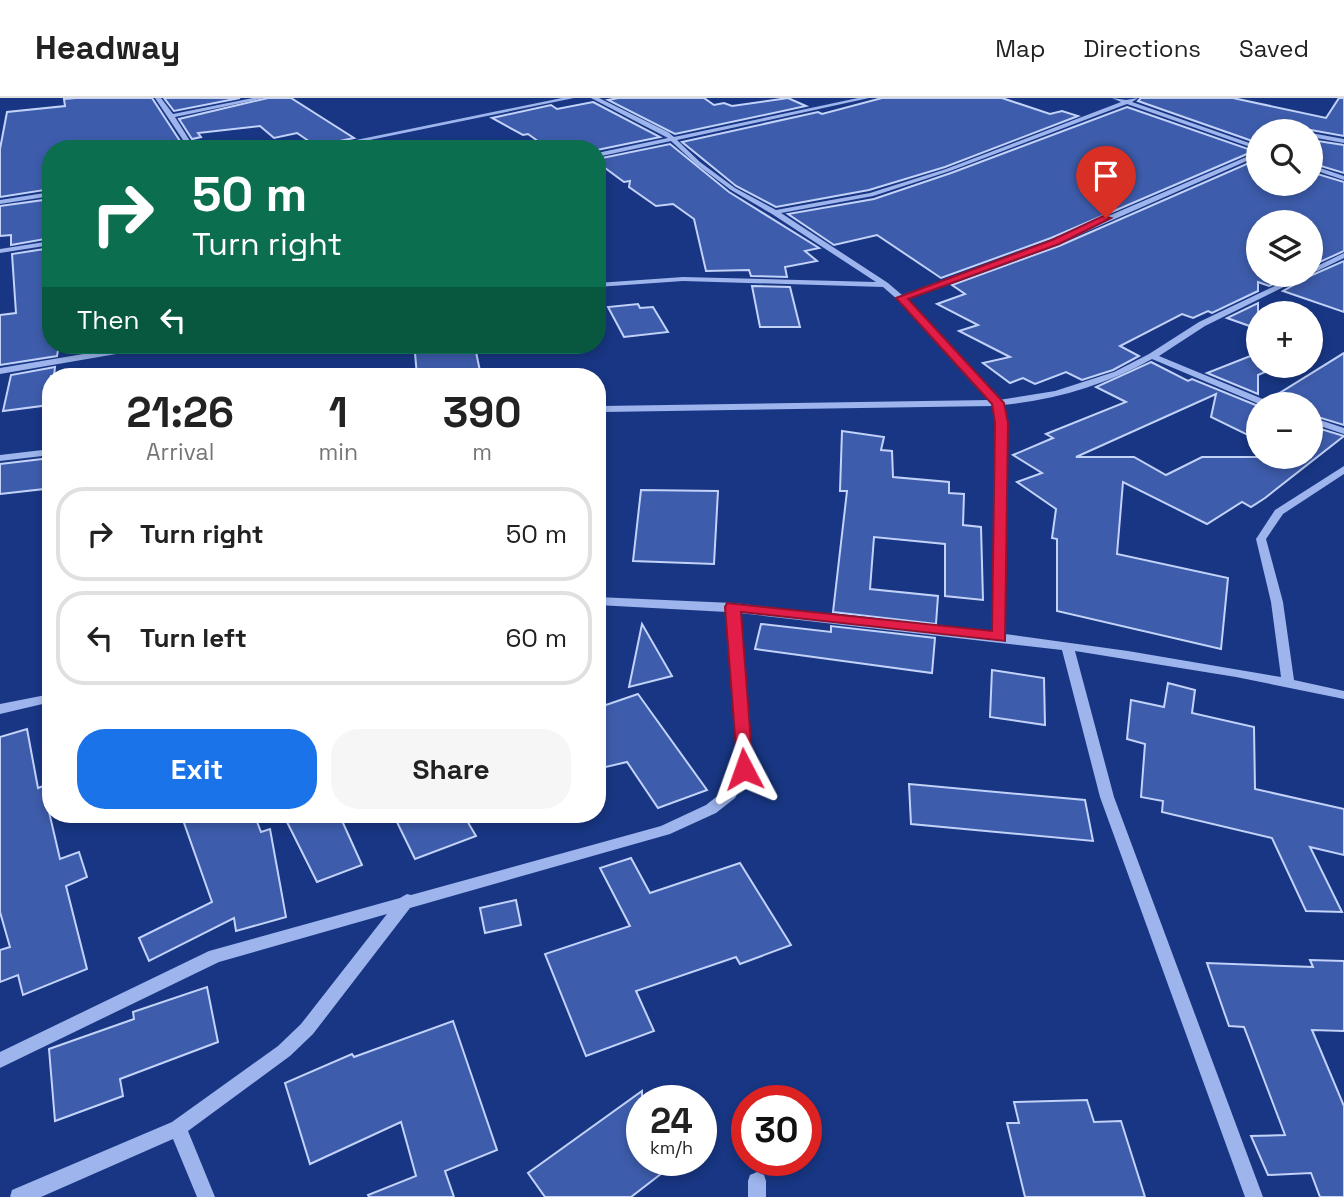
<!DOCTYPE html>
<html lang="en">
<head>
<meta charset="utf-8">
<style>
  body { margin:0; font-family:"Space Grotesk",sans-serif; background:#f6f6f6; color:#222; height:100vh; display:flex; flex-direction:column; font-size:26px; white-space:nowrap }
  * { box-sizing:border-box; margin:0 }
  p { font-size:23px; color:#767676 }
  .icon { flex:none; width:38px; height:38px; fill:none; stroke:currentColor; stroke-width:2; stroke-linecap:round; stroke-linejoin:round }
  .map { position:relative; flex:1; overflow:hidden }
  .side { position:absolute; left:42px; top:270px; width:564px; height:455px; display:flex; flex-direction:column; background:#fff; border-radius:28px; box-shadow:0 4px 10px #0003 }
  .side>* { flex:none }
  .hud { position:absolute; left:42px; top:42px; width:564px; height:214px; border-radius:28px; box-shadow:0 4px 10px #0003; background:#0b6e4f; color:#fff; overflow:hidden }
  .tools { position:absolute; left:1246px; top:21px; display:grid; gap:14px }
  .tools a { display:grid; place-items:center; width:77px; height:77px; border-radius:50%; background:#fff; box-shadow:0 4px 10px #0003; font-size:35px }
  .speed { position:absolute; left:626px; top:987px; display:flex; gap:14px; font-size:35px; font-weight:700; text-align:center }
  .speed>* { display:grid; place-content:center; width:91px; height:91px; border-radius:50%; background:#fff; box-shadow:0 4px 10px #0003; line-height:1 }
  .speed small { font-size:18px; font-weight:400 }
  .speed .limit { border:10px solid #d22; background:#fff; color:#111 }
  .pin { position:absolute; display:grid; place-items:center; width:60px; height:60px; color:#fff; margin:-72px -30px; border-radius:50% 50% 50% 0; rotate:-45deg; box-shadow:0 0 7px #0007 }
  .pin .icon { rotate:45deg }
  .me { position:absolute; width:77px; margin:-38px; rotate:356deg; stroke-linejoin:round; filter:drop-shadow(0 0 5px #0008) }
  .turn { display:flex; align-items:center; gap:24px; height:147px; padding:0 35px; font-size:32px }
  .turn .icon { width:91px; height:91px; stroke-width:2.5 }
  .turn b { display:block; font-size:49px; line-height:60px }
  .then { display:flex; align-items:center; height:66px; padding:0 35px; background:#0003; gap:14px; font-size:26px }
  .eta { display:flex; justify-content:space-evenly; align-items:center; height:119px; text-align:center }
  .eta b { font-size:42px; font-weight:800; line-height:49px }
  .button { display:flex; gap:14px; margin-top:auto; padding:14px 35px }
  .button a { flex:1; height:80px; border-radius:28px; background:#1a73e8; color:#fff; font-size:28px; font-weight:800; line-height:80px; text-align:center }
  .button a+a { background:#f6f6f6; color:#222 }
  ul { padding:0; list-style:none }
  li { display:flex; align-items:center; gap:21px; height:94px; margin:0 14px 10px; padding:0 21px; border:4px solid #e0e0e0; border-radius:28px }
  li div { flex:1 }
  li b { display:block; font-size:26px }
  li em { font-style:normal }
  header { display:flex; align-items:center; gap:42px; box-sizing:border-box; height:98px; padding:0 35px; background:#fff; border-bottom:2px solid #e0e0e0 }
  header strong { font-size:33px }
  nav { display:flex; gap:38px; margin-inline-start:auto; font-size:24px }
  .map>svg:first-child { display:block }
  .building { fill:#3d5cab; stroke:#c2d2f9; stroke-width:2 }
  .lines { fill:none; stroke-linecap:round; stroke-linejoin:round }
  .minor { fill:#9db4ec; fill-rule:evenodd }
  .route { fill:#e11d48; stroke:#92132f; stroke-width:2 }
</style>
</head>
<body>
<header>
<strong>Headway</strong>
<nav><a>Map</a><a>Directions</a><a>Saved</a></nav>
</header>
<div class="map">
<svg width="1344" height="1099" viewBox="0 0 1344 1099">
  <rect width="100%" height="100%" fill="#183683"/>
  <!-- building -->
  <g class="building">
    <polygon points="76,0 152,0 180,43 156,46 159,51 51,51 51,91 0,99 0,51 7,14 65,8 64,1"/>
    <polygon points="164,0 240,0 174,13"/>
    <polygon points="268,0 291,0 354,40 316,48 297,35 274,40 260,28 198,35 201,39 192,41 179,21"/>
    <polygon points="618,0 704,0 714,7 724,5 732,8 788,0 806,8 675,36 608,2"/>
    <polygon points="882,0 1002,0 1050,16 1062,13 1078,18 945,69 869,92 776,109 736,88 682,44 818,14 822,16"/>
    <polygon points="1141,0 1233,0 1326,20 1339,0 1344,0 1344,38 1311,32 1258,33 1258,45 1138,3"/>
    <polygon points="593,4 660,39 597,52 574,47 549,51 528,36 523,37 492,20 551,7 557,11"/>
    <polygon points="1127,9 1254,53 1051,140 941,180 877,137 834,147 788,116 874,101 951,75"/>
    <polygon points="1311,42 1344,47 1344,75 1311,65"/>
    <polygon points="670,46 729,94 819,150 805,153 817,163 785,169 787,179 751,178 749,172 706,173 694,121 673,106 656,108 629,89 630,83 624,84 597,64 597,61"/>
    <polygon points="1258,61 1258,86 1311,86 1311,74 1344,84 1344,153 1311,168 1311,124 1258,124 1258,177 1292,177 1269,188 1258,184 1258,193 1212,215 1208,213 1193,220 1182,216 1120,248 1139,258 1113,272 1082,282 1066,274 1035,286 1023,280 1010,285 983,265 1010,259 959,233 978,227 937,206 965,196 952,187 1059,148"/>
    <polygon points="51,101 51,140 11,147 11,137 0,138 0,108"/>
    <polygon points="51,150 51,247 59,247 57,258 0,267 0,217 16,215 12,156"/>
    <polygon points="1344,163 1344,214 1283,193 1310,178"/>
    <polygon points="752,188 790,189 800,229 760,229"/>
    <polygon points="1258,205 1258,231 1227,220"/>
    <polygon points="638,206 640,210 653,209 668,234 624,239 608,209"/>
    <polygon points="475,249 481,278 417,278 415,255"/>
    <polygon points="1258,255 1258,268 1262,268 1265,274 1258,277 1258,296 1207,275"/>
    <polygon points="1344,255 1344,327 1311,317 1311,306 1275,306 1270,301"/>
    <polygon points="1151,264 1188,283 1192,281 1258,308 1258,342 1211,319 1216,296 1076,359 1134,359 1166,377 1202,359 1311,359 1311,328 1344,338 1265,400 1251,409 1242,404 1207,426 1123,384 1117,456 1228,480 1221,551 1057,513 1057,441 1052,440 1056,411 1017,384 1042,375 1013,357 1053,340 1046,336 1126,304 1096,289"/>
    <polygon points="55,269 54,278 51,278 49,307 3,313 11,277"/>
    <polygon points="842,333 884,339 881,352 892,353 893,379 949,384 949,395 964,396 963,427 981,429 983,502 945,498 945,446 874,439 870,491 938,498 936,526 833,514 847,393 840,393"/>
    <polygon points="51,360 44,391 0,396 0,366"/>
    <polygon points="641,392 718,393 714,466 633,463"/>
    <polygon points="642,526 672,578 629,589"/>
    <polygon points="761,526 831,534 831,528 935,540 932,575 755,551"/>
    <polygon points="992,572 1044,580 1045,627 990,619"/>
    <polygon points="1168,585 1195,592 1192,615 1254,629 1255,691 1344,711 1344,757 1310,749 1342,814 1306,813 1272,740 1162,714 1163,703 1141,699 1145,646 1127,641 1131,602 1164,609"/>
    <polygon points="638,596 707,692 658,710 627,664 597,671 597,610"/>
    <polygon points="27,631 38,690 43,688 60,761 79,754 87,779 66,788 87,871 23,897 18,877 0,884 0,852 10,849 0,814 0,639"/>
    <polygon points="909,686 1085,702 1093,743 911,726"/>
    <polygon points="199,716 254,716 261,734 270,731 286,819 236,833 234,820 149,863 139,840 212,804 183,722"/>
    <polygon points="311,716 339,716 362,767 317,784 287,724"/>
    <polygon points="393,716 463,716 476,738 415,761"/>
    <polygon points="631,760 650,795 740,765 791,847 740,866 736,859 636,893 654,933 586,958 545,856 630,828 600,770"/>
    <polygon points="516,802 521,827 485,835 480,810"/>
    <polygon points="1310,862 1344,863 1344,933 1312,932 1344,1008 1344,1099 1320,1099 1311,1075 1268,1077 1251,1038 1285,1037 1244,929 1229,928 1207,865 1313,869"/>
    <polygon points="207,889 218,944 120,981 123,998 55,1023 49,951 134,921 133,914"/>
    <polygon points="453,923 497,1052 445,1073 454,1099 369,1099 368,1097 416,1078 401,1024 310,1066 285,985 352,956 354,959"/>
    <polygon points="642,993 642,1062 679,1062 631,1099 545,1099 528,1075"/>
    <polygon points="1087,1002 1094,1024 1121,1023 1145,1099 1025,1099 1007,1025 1019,1025 1014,1004"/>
  </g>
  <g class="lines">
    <!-- minor -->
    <g class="minor">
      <polygon points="155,0 161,0 173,16 253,0 265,0 175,19 195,51 189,51"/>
      <polygon points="562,0 574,0 326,51 312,51"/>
      <path d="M591 0H599L668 34 674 39 858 0H869L677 42 700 64 735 90 776 112 870 95 946 71 1121 4 1112 0 1126 2 1138 0 1132 4 1258 48V52L1256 51 1127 6 950 73 873 98 781 115 888 185 902 197 1052 142 1258 54V58L1058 146 906 201 999 302 1055 293 1114 274 1149 256 1199 224 1298 177H1308L1205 228 1159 258 1270 304 1272 306H1259L1152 261C1106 287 1055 302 1002 307L1006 325 1005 536 1128 553 1281 579 1271 504 1256 441 1275 412 1344 368V376L1283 416 1266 441 1283 504 1294 582 1344 593V601L1236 579 1075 553 1114 699 1263 1099H1245L1100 699 1062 552 739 515 751 671 735 700 716 715 670 736 410 810 313 936 290 958 188 1033 215 1099H197L173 1041 41 1099H10L12 1092 172 1024 278 948 301 926 387 816 219 864 0 970V954L209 853 400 800 407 796 411 797 661 728 706 707 725 692 737 671 727 514 597 507V499L733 505 993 535 996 325 993 308 605 314 600 319 597 320V311L602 308 989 302 898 202 883 189 683 183 597 189V185L683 179 876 184 772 116 731 92 696 66 671 43 597 59V55L668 40Z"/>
      <polygon points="1311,35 1344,41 1344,45 1311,39"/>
      <polygon points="1311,67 1344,78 1344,82 1311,71"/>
      <polygon points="51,94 51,98 0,106 0,102"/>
      <polygon points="51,143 51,147 0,155 0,151"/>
      <polygon points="1344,155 1344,160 1311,176 1311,171"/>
      <polygon points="137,247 155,247 151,250 0,276 0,270"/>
      <polygon points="1311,319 1344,330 1344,336 1311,325"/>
      <polygon points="51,351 51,357 0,363 0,357"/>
      <polygon points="51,596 51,604 0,616 0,606"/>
      <polygon points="757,1074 764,1077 766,1083 766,1099 748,1099 748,1083 750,1077"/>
    </g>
  </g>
  <!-- route -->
  <polygon class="route" points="1103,118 1111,120 1059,146 908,201 1004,305 1008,325 1005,543 741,514 753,671 751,676 738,676 725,509 727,505 992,533 995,325 992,306 896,200 1052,142"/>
</svg>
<div class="tools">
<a><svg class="icon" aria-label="search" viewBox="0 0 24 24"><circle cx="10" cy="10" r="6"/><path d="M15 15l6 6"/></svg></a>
<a><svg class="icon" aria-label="layers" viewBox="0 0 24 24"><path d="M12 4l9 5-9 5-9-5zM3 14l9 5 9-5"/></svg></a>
<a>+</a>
<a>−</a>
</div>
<div class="speed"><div>24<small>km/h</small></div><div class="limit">30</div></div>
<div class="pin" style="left:1106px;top:120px;background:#d93025"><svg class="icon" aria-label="arrive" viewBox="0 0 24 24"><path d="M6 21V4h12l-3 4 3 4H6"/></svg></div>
<svg class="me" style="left:744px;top:671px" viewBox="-20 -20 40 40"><path d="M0-17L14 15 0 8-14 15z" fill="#e11d48" stroke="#fff" stroke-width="4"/></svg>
<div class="hud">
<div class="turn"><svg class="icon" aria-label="right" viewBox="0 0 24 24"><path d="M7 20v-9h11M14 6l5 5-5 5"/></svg><div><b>50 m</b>Turn right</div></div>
<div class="then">Then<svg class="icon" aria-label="left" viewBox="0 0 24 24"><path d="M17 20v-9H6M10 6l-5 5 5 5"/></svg></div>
</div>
<section class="side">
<div class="eta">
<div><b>21:26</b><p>Arrival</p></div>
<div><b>1</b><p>min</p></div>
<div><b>390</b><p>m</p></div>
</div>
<ul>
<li><svg class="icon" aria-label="right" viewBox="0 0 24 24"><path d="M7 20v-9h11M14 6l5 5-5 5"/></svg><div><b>Turn right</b></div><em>50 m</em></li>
<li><svg class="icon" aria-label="left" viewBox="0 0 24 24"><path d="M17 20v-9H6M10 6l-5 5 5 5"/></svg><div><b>Turn left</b></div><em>60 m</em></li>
</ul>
<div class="button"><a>Exit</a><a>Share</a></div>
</section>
</div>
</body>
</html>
